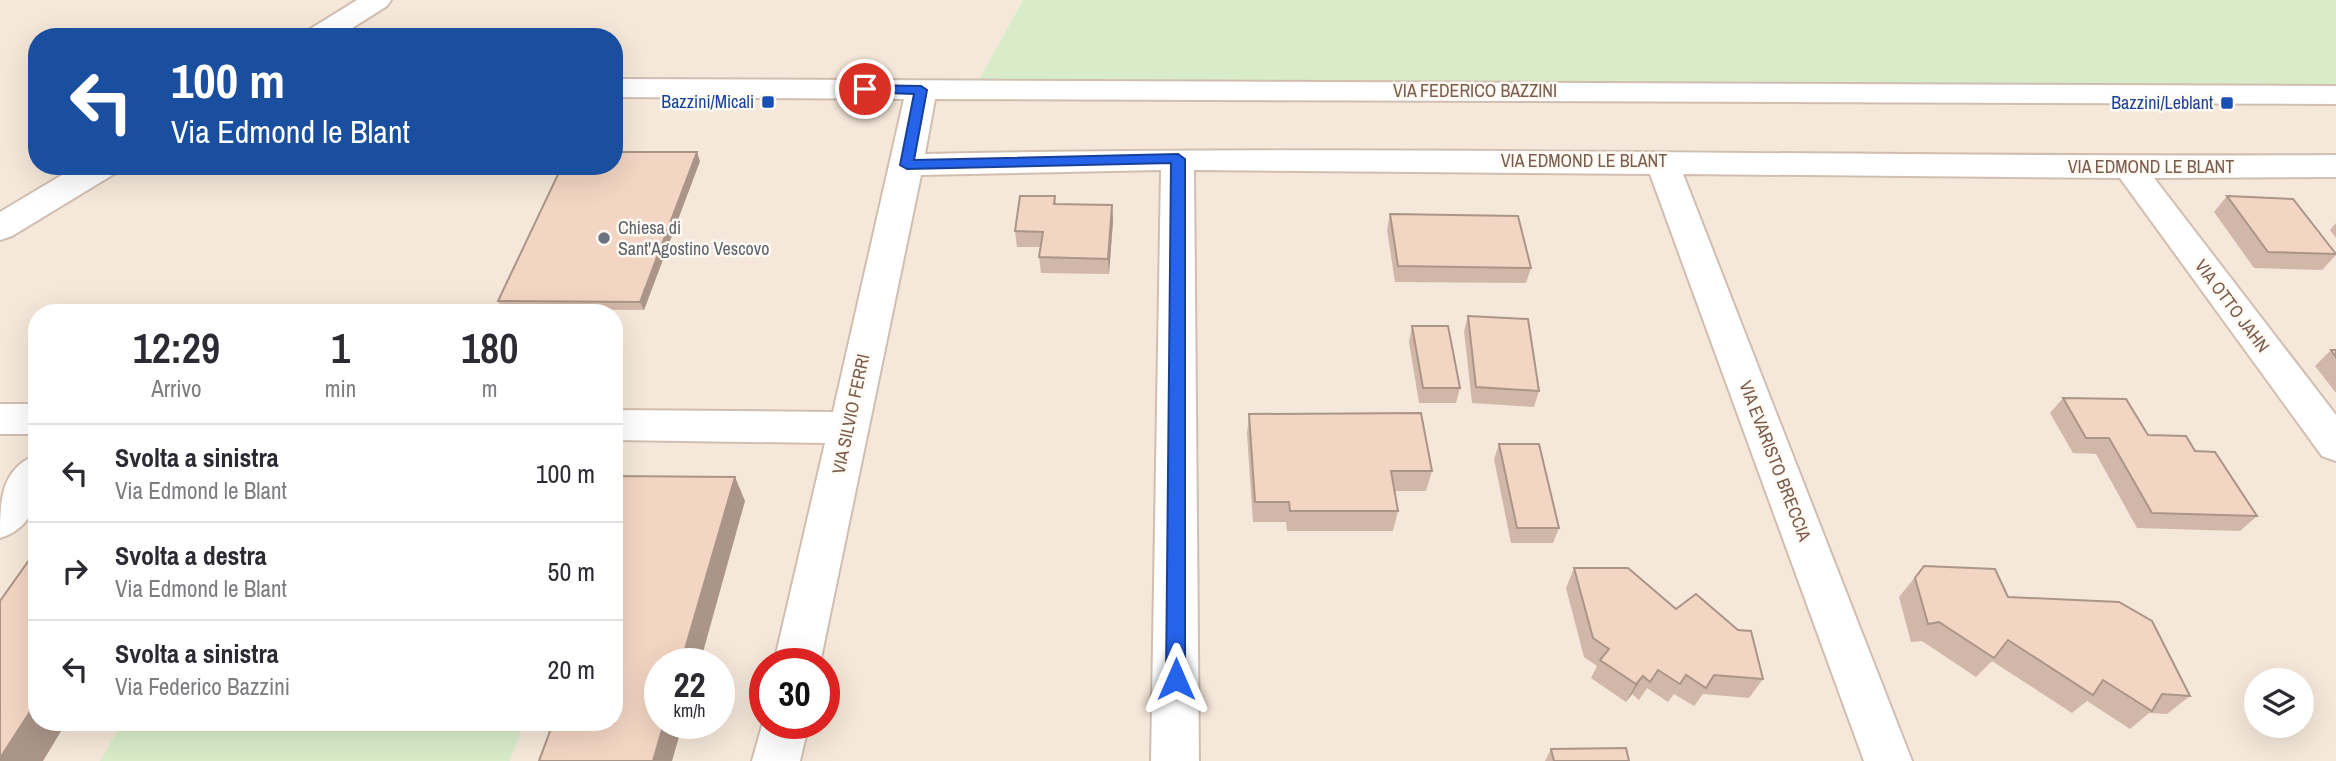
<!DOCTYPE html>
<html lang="it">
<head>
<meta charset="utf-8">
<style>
  body { margin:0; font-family:"Archivo Narrow",sans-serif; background:#f2f2f3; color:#2b2b33; height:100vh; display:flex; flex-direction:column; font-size:26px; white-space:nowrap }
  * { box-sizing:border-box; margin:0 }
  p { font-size:23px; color:#7c7c81 }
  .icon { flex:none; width:38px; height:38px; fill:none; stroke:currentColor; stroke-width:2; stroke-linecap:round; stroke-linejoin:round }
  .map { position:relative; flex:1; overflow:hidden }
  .side { position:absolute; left:28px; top:304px; width:595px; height:427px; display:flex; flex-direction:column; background:#fff; border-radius:28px; box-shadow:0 7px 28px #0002 }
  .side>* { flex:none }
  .guide { position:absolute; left:28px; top:28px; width:595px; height:147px; border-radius:28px; box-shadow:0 7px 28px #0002; background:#1a4fa0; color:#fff; overflow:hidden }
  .tools { position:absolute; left:2244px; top:668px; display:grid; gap:14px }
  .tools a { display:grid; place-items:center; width:70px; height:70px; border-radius:50%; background:#fff; box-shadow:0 7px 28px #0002; font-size:35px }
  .speed { position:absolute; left:644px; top:648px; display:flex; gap:14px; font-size:35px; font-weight:700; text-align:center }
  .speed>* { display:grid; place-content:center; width:91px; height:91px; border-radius:50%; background:#fff; box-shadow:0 7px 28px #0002; line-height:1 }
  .speed small { font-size:18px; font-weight:400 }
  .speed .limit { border:10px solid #d22; background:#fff; color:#111 }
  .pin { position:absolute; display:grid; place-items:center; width:60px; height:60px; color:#fff; margin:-30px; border:4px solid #fff; border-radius:50%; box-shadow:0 2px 7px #0007 }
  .me { position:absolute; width:77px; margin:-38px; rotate:0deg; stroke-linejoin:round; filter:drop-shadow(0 0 5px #0008) }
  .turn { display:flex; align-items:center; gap:24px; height:147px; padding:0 28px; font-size:32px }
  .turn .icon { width:91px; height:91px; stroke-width:2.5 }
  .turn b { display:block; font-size:49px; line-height:60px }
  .eta { display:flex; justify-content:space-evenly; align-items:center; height:119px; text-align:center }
  .eta b { font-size:42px; font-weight:600; line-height:49px }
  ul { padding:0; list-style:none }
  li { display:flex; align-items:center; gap:21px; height:98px; padding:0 28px; border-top:2px solid #e1e1e2 }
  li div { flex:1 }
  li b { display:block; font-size:26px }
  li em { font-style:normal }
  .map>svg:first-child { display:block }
  .residential { fill:#f5e8da; fill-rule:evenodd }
  .green { fill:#d8ecc9 }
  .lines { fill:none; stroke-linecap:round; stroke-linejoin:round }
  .minor-casing { stroke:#d1beb0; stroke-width:4 }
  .minor { fill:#fff; fill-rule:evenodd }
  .wall { fill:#d1b7a8 }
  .shaded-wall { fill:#aa9588 }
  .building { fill:#f3d5c3; stroke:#aa9588; stroke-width:2 }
  .route { fill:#2563eb; stroke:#184099; stroke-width:2 }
  .transit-dot { fill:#1a4fb4; stroke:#fffaf3; stroke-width:2.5 }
  .worship-dot { fill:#6b7280; stroke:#fffaf3; stroke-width:2.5 }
  .labels { text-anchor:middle; stroke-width:5; stroke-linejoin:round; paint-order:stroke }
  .street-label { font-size:18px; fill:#7a5c4d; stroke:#fffaf3 }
  .transit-label { font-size:18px; fill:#164399; stroke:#fffaf3; text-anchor:end }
  .worship-label { font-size:18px; fill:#5b616d; stroke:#fffaf3; text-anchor:start }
</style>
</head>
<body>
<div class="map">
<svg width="2336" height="761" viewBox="0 0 2336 761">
  <rect width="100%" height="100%" fill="#fdf6ec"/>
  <!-- residential -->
  <path class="residential" d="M0 0H1023L973 90 2336 95V761H0ZM37 37H614V166H37ZM37 313H614V723H37ZM660 663H719V723H660ZM765 663H824V723H765ZM2256 681H2301V726H2256Z"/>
  <!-- green -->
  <g class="green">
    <polygon points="1023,0 2336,0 2336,95 973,90"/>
    <polygon points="122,723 524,723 510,761 100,761"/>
  </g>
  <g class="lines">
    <!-- minor casing -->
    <g class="minor-casing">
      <g id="minor">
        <polygon points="357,0 391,0 387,6 338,37 302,37 307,31"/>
        <path d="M614 79 2336 86V104L935 99 925 154C1396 144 1865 158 2336 155V177L2154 178 2336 415V461L2322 456 2120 178 1683 174 1912 761H1864L1650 174 1194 170 1199 761H1151L1161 170 921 175 820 663H774L825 443 614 440V410L833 412 904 99 614 97Z"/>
        <polygon points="77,166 118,166 114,174 12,236 0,240 0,212"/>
        <rect x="0" y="404" width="37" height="30"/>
        <path d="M37 455C37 490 41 525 0 538 0 503 0 468 37 455Z"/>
        <polygon points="765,715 765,723 809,723 800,761 752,761"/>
      </g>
    </g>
    <!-- minor -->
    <use href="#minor" class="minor"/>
  </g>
  <!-- wall -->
  <g class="wall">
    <polygon points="700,161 644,310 502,309 498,301"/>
    <polygon points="1055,196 1056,204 1112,205 1113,221 1109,274 1041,273 1039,257 1041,247 1017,247 1015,231"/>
    <polygon points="2227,196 2336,255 2322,270 2254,268 2214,212"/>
    <polygon points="1390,214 1531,268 1526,283 1395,282 1387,230"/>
    <polygon points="2336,223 2336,238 2330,230"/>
    <polygon points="1468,316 1539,391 1534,407 1472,403 1464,331"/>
    <polygon points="1412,326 1460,388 1456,403 1419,403 1409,342"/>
    <polygon points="2331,350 2336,350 2336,393 2315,366"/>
    <polygon points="2063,398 2148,435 2195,451 2257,516 2240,531 2137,528 2096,454 2073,453 2050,413"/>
    <polygon points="1249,414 1432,471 1426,491 1394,491 1398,511 1393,531 1287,531 1286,522 1253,522 1247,434"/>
    <polygon points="1499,444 1559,528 1553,543 1511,543 1494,459"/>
    <polygon points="1924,566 2008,597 2190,696 2167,714 2149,713 2130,729 2087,701 2072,713 1992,661 1976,677 1922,641 1911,642 1899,597"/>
    <polygon points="1574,568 1676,609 1763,679 1749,698 1703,694 1694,706 1674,694 1668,702 1647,688 1639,700 1632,694 1626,702 1591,678 1597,666 1584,657 1566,588"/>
    <polygon points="1551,749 1629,761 1545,761"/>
  </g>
  <!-- shaded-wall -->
  <g class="shaded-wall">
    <polygon points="697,152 700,161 644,310 640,302"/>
    <polygon points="1112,205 1113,221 1109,274 1108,259"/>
    <polygon points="735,477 745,501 700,663 681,663"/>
    <polygon points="1643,676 1632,694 1626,702 1636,684"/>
    <polygon points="37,701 37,723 66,723 43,761 0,761 0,758"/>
    <polygon points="664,723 683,723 672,761 653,761"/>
  </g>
  <!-- building -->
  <g class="building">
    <polygon points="614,152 697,152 640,302 498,301 562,166 614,166"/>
    <polygon points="1020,196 1055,196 1054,204 1112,205 1108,259 1039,257 1043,232 1015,231"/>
    <polygon points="2227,196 2293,199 2336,254 2268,252"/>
    <polygon points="1390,214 1518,216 1531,268 1398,266"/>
    <polygon points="1468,316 1528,319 1539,391 1476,387"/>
    <polygon points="1412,326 1448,326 1460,388 1423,388"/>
    <polygon points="2331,350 2336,350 2336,357"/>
    <polygon points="2063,398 2126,399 2148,435 2186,436 2195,451 2215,452 2257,516 2152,513 2109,438 2086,438"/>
    <polygon points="1421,413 1432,471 1391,471 1398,511 1290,511 1289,502 1255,502 1249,414"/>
    <polygon points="1499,444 1539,444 1559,528 1517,528"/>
    <polygon points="614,476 735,477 681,663 660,663 660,723 664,723 653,761 539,761 553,723 614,723"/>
    <polygon points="37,549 37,701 0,758 0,601"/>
    <polygon points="1924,566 1995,569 2008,597 2119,602 2152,621 2190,696 2162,694 2152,711 2103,680 2093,695 2008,640 1994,658 1939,622 1928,624 1915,578"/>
    <polygon points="1574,568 1628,568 1676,609 1696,594 1738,630 1751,631 1763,679 1714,675 1706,688 1686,675 1680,684 1658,670 1650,682 1643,676 1636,684 1600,660 1609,649 1593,638"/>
    <polygon points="1626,748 1629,761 1554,761 1551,749"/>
  </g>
  <!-- route -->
  <polygon class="route" points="865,85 921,86 927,90 914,160 1178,154 1185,159 1185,679 1183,685 1176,688 1169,685 1166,679 1171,163 907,169 900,165 914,94 860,92 860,87"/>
  <!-- markers -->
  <g class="transit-dot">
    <rect x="761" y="95" width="14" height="14" rx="3.5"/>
    <rect x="2220" y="96" width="14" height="14" rx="3.5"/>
  </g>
  <circle class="worship-dot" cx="604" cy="238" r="7"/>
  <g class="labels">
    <!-- street labels -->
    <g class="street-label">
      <text x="1475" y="97">VIA FEDERICO BAZZINI</text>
      <text x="1584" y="167">VIA EDMOND LE BLANT</text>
      <text x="2151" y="173">VIA EDMOND LE BLANT</text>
      <text transform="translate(2232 306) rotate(53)" y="6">VIA OTTO JAHN</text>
      <text transform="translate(851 414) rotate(-78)" y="6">VIA SILVIO FERRI</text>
      <text transform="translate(1775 461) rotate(69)" y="6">VIA EVARISTO BRECCIA</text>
    </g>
    <!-- transit labels -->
    <g class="transit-label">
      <text x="754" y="108">Bazzini/Micali</text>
      <text x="2213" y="109">Bazzini/Leblant</text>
    </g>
    <!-- worship labels -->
    <g class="worship-label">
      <text x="618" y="234">Chiesa di<tspan x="618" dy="21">Sant'Agostino Vescovo</tspan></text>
    </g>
  </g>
</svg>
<div class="tools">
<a><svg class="icon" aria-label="layers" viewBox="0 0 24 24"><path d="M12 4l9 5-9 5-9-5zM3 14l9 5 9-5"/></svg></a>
</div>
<div class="speed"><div>22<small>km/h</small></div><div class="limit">30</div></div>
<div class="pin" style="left:865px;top:89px;background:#d93025"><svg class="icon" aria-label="arrive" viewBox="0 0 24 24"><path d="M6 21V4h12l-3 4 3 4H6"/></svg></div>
<svg class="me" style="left:1176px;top:679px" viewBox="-20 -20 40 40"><path d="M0-17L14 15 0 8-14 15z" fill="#2563eb" stroke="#fff" stroke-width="4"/></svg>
<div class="guide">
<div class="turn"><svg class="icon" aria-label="left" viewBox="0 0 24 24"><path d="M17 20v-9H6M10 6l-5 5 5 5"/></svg><div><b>100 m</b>Via Edmond le Blant</div></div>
</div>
<section class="side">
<div class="eta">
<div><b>12:29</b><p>Arrivo</p></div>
<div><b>1</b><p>min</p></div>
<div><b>180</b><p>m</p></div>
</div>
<ul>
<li><svg class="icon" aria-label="left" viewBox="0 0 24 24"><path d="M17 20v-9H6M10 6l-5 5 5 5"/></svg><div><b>Svolta a sinistra</b><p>Via Edmond le Blant</p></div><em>100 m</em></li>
<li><svg class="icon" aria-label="right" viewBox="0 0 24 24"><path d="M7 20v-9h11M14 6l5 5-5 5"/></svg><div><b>Svolta a destra</b><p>Via Edmond le Blant</p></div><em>50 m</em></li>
<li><svg class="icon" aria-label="left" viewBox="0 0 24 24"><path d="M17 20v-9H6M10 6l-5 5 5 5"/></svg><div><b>Svolta a sinistra</b><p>Via Federico Bazzini</p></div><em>20 m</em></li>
</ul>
</section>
</div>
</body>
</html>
